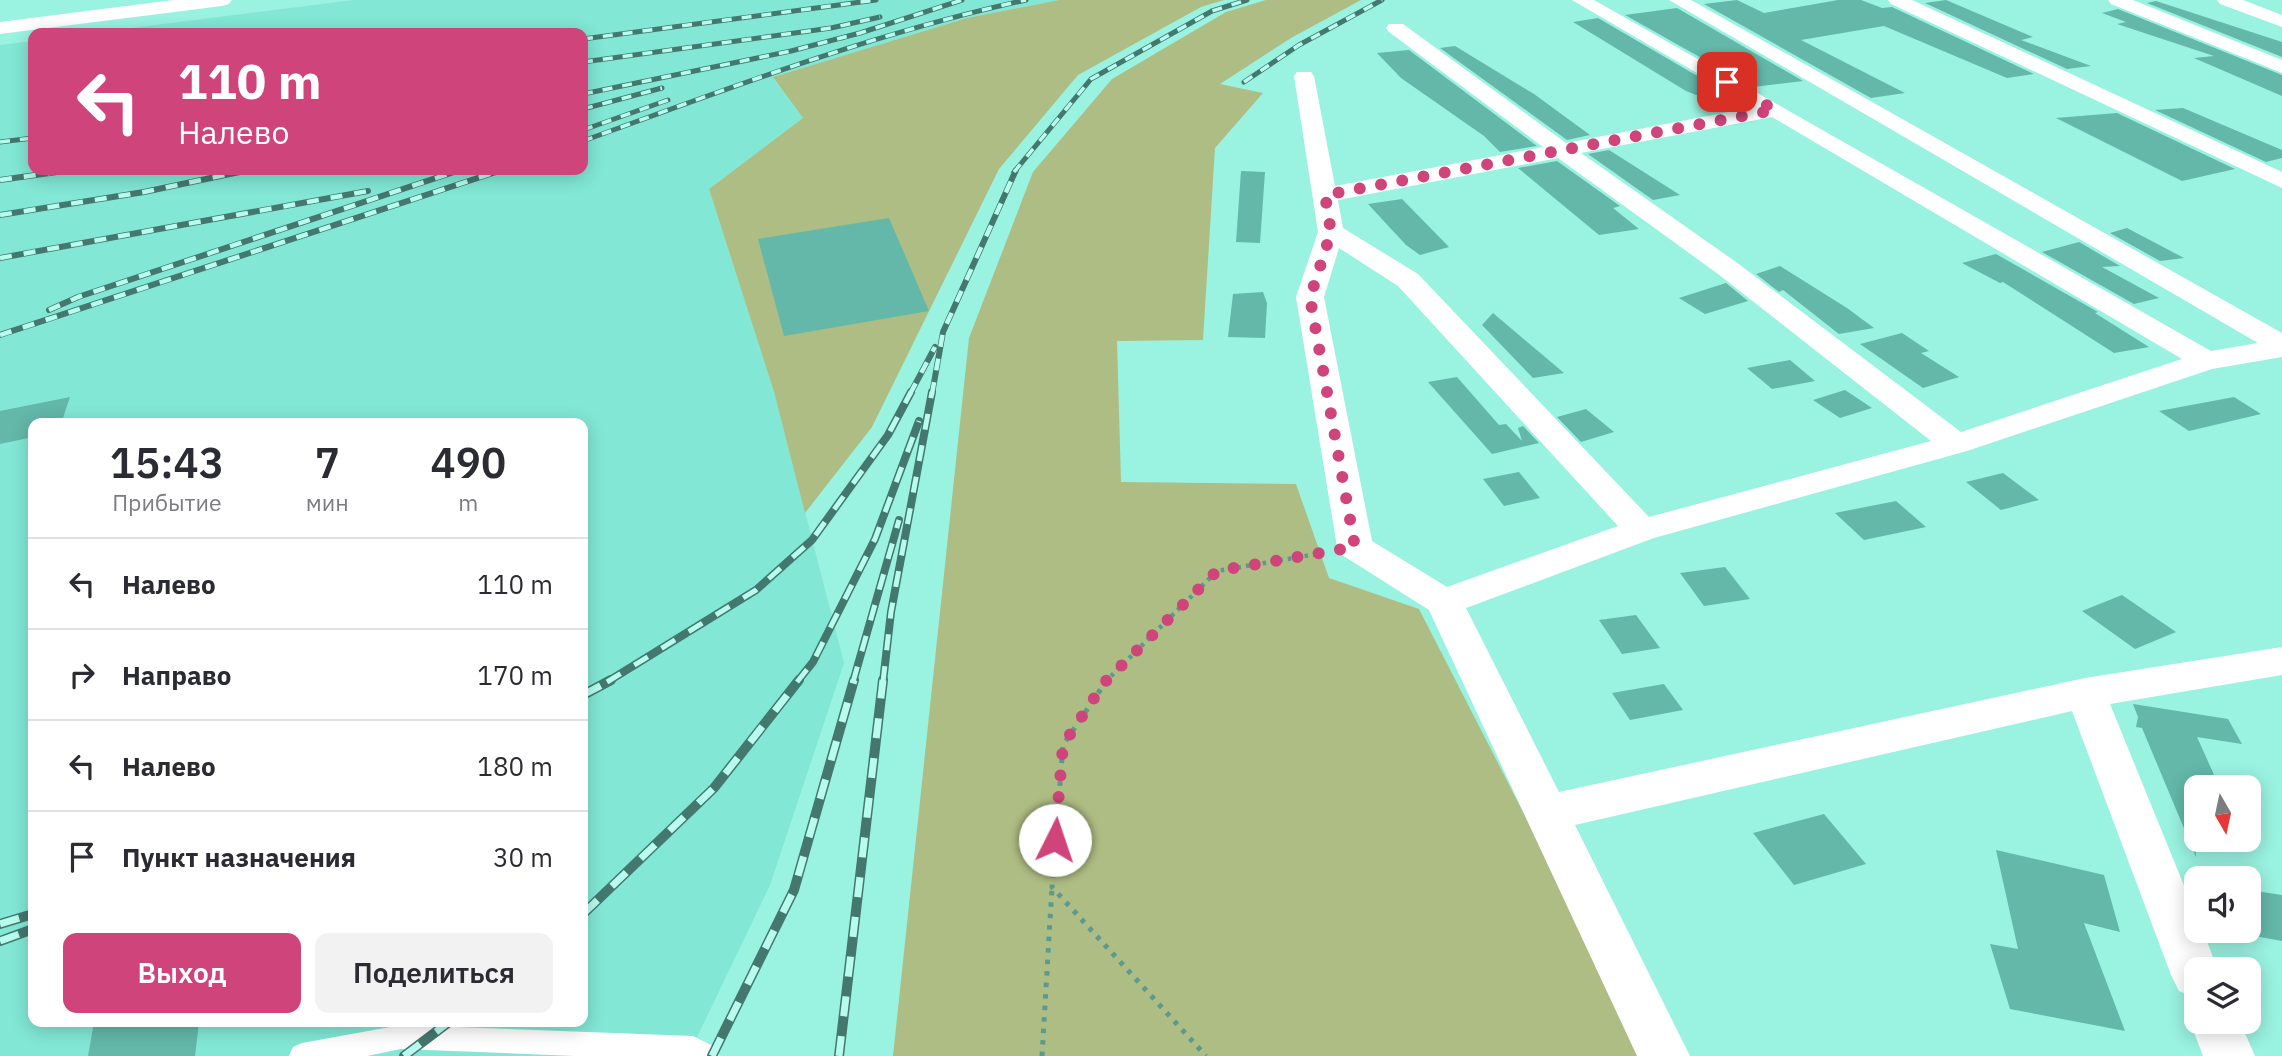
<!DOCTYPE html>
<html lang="ru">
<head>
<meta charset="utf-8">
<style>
  body { margin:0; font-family:"IBM Plex Sans",sans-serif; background:#f2f2f3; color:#2b2b33; height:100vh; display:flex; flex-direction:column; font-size:26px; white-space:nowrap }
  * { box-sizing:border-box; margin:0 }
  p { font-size:23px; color:#7c7c81 }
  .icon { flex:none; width:38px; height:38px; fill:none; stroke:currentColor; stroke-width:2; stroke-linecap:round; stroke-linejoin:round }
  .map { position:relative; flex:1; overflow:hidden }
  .details { position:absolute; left:28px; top:418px; width:560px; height:609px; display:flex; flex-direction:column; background:#fff; border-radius:14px; box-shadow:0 4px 18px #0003 }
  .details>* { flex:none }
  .banner { position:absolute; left:28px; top:28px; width:560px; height:147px; border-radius:14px; box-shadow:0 4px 18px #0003; background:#cf447a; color:#fff; overflow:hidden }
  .needle { width:46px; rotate:171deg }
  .fabs { position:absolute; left:2184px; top:775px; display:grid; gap:14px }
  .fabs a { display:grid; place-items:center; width:77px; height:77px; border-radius:14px; background:#fff; box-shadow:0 4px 18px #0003; font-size:35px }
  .pin { position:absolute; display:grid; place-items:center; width:60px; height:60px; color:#fff; margin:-30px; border-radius:14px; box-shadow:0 4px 10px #0006 }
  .me { position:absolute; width:77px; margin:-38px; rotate:4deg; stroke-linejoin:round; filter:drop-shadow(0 0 5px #0008) }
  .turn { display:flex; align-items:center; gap:24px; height:147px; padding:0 35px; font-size:32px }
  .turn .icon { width:91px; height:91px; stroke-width:2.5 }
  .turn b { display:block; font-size:49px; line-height:60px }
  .eta { display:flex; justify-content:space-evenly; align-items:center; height:119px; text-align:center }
  .eta b { font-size:42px; font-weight:600; line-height:49px }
  .action { display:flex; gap:14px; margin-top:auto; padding:14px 35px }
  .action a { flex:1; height:80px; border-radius:14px; background:#cf447a; color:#fff; font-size:28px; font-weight:600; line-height:80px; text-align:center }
  .action a+a { background:#f2f2f3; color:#2b2b33 }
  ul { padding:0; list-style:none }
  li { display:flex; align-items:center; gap:21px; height:91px; padding:0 35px; border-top:2px solid #e1e1e2 }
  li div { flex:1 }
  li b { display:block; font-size:26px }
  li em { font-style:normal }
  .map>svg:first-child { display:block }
  .built { fill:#82e7d5; fill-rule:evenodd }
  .green { fill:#aebd83 }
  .building { fill:#63b8a9 }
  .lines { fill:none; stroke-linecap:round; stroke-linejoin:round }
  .path-far1 { stroke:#5c9a8e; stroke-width:4.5; stroke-dasharray:3.5 5; stroke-linecap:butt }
  .path { stroke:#5c9a8e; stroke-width:5; stroke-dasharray:4.5 7; stroke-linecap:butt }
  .service { fill:#fff; fill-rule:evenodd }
  .minor { fill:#fff; fill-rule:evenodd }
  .tertiary { fill:#fff; fill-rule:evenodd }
  .rail-far3-casing { stroke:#44776e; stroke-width:5 }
  .rail-far2-casing { stroke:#44776e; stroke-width:6 }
  .rail-far1-casing { stroke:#44776e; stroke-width:8 }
  .rail-casing { stroke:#44776e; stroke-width:10 }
  .rail-far3 { stroke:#b7fcee; stroke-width:3.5; stroke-dasharray:10; stroke-linecap:butt }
  .rail-far2 { stroke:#b7fcee; stroke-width:4.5; stroke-dasharray:12; stroke-linecap:butt }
  .rail-far1 { stroke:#b7fcee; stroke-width:5; stroke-dasharray:16; stroke-linecap:butt }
  .rail { stroke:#b7fcee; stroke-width:7; stroke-dasharray:20; stroke-linecap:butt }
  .route { stroke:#cf447a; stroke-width:12; stroke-dasharray:0 21.6 }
</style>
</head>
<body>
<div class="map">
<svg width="2282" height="1056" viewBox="0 0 2282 1056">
  <rect width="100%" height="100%" fill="#9af2e1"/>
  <!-- built -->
  <path class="built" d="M354 0H1059L967 18 773 77 803 118 709 189 774 392 844 663 770 885 688 1056H0V45L33 41V170H583V33H92ZM33 424H583V1022H33Z"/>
  <!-- green -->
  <g class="green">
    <polygon points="1059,0 1224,0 1201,7 1078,75 999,169 872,427 805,513 774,392 709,189 803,118 773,77 967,18"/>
    <polygon points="1266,0 1361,0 1291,38 1220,84 1263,93 1215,148 1203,340 1117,341 1121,482 1296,484 1329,578 1419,609 1648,1056 893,1056 969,338 1033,172 1112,79 1226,12"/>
  </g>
  <!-- building -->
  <g class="building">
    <polygon points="1737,0 1764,13 1838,0 1861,0 1882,8 1892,7 2034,74 2007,78 1884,26 1801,40 1905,93 1871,98 1704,4"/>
    <polygon points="1946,0 2033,37 2021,40 2091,66 2067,69 1925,3"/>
    <polygon points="2156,1 2282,42 2282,57 2147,3"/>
    <polygon points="1677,8 1803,81 1753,87 1625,15"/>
    <polygon points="2118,9 2282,75 2282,96 2194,58 2214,56 2117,24 2126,22 2102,13"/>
    <polygon points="1598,18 1723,91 1696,95 1686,91 1573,22"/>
    <polygon points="1455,46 1534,94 1590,135 1567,140 1440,48"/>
    <polygon points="1409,50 1537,146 1500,152 1484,136 1401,78 1377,53"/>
    <polygon points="2183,108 2282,150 2282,158 2266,162 2155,110"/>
    <polygon points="2117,113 2235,169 2182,181 2056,118"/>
    <polygon points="1609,150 1680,195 1653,200 1588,154"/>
    <polygon points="1557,161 1620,206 1613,208 1639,229 1599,235 1518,168"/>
    <polygon points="1241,171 1265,172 1260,243 1236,242"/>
    <polygon points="1402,199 1449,247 1420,255 1406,245 1368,204"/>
    <polygon points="889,218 929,311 784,336 758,239"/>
    <polygon points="2127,228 2184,258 2160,261 2110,233"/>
    <polygon points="2079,242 2120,266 2102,267 2159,298 2134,304 2042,252"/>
    <polygon points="1996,254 2098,312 2095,313 2149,347 2114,353 2003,282 2000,283 1962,263"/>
    <polygon points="1780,266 1847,308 1874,328 1839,334 1783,290 1779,292 1756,274"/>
    <polygon points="1726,283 1748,301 1705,314 1679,298"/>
    <polygon points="1263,292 1267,303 1265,338 1228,337 1233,294"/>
    <polygon points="1493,313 1564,373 1533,378 1482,325"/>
    <polygon points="1902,333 1929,351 1921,353 1959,377 1923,388 1860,344"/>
    <polygon points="1790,360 1815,381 1772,389 1747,368"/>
    <polygon points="1457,377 1499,425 1506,424 1522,441 1518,428 1523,426 1539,443 1492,454 1428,382"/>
    <polygon points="1845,390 1872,408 1840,418 1813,400"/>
    <polygon points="70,397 61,424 33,424 33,437 0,444 0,411"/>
    <polygon points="2234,397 2261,414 2189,431 2159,411"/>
    <polygon points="1586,409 1614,432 1581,442 1557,417"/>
    <polygon points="1519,472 1540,498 1504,506 1483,479"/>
    <polygon points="2003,473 2039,500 2001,510 1966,482"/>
    <polygon points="1896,501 1926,527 1864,540 1835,513"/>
    <polygon points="1725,567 1750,599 1704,606 1680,573"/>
    <polygon points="2122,595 2176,632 2135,649 2082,611"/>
    <polygon points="1636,615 1660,648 1622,654 1599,620"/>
    <polygon points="1664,684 1683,710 1630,720 1612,693"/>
    <polygon points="2133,704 2228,719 2242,744 2197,737 2220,788 2196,788 2196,857 2142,728 2136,727 2138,717"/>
    <polygon points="1824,814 1866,864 1794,885 1753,833"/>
    <polygon points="1996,850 2104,875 2120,932 2084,923 2125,1031 2010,1009 1990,944 2018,949"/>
    <polygon points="2249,890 2282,895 2282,941 2249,935"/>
    <polygon points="94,1022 199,1022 195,1056 88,1056"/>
  </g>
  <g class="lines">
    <!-- path-far1 -->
    <polyline class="path-far1" points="1105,682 1217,571 1323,553"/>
    <!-- path -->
    <g class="path">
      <polyline points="1107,680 1063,745 1052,887 1206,1056"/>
      <polyline points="1042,1056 1052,887"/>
    </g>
    <!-- service -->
    <polygon class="service" points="401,1025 693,1036 715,1047 719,1056 576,1056 401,1049 367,1056 289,1056 293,1047 302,1043"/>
    <!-- minor -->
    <g class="minor">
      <path d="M1572 0H1594L2211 351 2258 343 1669 0H1691L2282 333V357L2212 369 1967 451 1654 538 1466 608 1559 792 2085 678 2282 647V675L2110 704 2196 915V931H2203L2218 970H2196V998L2179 991 2171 975 2072 711 1575 825 1690 1056H1637L1429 610 1342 555 1337 547 1296 297 1318 232 1294 76 1297 72H1311L1314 76 1335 186 1543 147 1389 32 1386 28 1389 24H1403L1566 143 1755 107ZM1772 117 2182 359 1961 432 1736 262 1581 153ZM1558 158 1718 274 1931 441 1649 517 1418 274 1343 228 1338 200ZM1339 248 1398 286 1618 526 1447 587 1372 541 1324 297Z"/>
      <polygon points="1888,0 1912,0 2282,172 2282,188 1891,4"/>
      <polygon points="2108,0 2133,0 2282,60 2282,73 2111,4"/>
      <polygon points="2217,0 2243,0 2282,15 2282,27 2220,4"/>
      <polygon points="2196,1007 2196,1022 2240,1022 2255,1056 2203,1056 2190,1022"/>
    </g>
    <!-- tertiary -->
    <polygon class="tertiary" points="174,0 232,0 229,4 222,6 0,34 0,22"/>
    <!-- rail-far3 casing -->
    <g class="rail-far3-casing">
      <g id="rail-far3">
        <polyline points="583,39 876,0"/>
        <polyline points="583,62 831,28 880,17"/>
        <polyline points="1244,82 1299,45 1382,0"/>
        <polyline points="583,94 791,51 860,33 962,0"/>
        <polyline points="583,109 662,88"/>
        <polyline points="583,130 668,100"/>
        <path d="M583 141C729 88 874 33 1026 0"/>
        <polyline points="0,142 33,138"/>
        <polyline points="59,172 71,170"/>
        <polyline points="241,172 249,170"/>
        <polyline points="455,172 460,170"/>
        <polyline points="497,172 502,170"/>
        <polyline points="1014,172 1091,79 1212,11 1247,0"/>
      </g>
    </g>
    <!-- rail-far2 casing -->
    <g class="rail-far2-casing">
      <g id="rail-far2">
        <polyline points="0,180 71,170"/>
        <polyline points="0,215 144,192 249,170"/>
        <polyline points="0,258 368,191"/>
        <polyline points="49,310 78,297 460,170"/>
        <polyline points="0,335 502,170"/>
        <polyline points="910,394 935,347"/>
        <polyline points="932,394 943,332 1016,170"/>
      </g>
    </g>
    <!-- rail-far1 casing -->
    <g class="rail-far1-casing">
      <g id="rail-far1">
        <polyline points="607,682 756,590 812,540 888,435 911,392"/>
        <polyline points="797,682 813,662 875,539 919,421"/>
        <polyline points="853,682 899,520"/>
        <polyline points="883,682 891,612 932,392"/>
      </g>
    </g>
    <!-- rail casing -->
    <g class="rail-casing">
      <g id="rail">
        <polyline points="583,695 611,680"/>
        <polyline points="583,914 714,788 799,680"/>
        <polyline points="0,924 33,914"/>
        <polyline points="0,941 33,929"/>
        <polyline points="404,1056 449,1022"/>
        <polyline points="712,1056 794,890 854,680"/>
        <polyline points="839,1056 883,680"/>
      </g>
    </g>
    <!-- rail-far3 -->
    <use href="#rail-far3" class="rail-far3"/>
    <!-- rail-far2 -->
    <use href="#rail-far2" class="rail-far2"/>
    <!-- rail-far1 -->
    <use href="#rail-far1" class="rail-far1"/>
    <!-- rail -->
    <use href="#rail" class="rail"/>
  </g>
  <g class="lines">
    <!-- route -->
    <polyline class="route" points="1055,840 1063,745 1104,683 1217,571 1355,547 1310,298 1331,232 1325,195 1775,110 1727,82"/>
  </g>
</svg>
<div class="fabs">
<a><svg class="needle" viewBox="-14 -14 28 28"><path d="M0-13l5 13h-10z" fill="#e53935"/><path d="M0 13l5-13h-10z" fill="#7c7c81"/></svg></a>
<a><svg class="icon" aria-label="sound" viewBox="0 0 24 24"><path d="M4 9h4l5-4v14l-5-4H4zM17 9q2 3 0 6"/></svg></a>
<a><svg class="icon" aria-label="layers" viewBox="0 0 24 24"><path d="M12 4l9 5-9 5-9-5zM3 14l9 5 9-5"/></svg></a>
</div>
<div class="pin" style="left:1727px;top:82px;background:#d93025"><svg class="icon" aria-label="arrive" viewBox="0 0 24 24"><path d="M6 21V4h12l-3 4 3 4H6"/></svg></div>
<svg class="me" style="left:1055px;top:840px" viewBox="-20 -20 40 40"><circle r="19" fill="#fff"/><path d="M0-13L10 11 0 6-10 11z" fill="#cf447a"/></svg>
<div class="banner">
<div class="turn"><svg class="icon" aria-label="left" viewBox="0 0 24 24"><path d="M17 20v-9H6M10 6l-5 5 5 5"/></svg><div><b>110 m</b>Налево</div></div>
</div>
<section class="details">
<div class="eta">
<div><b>15:43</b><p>Прибытие</p></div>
<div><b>7</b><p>мин</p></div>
<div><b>490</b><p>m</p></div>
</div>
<ul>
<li><svg class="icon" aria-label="left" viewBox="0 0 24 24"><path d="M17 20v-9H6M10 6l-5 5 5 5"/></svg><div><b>Налево</b></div><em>110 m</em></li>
<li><svg class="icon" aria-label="right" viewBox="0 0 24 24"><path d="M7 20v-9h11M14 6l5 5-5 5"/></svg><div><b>Направо</b></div><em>170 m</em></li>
<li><svg class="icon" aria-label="left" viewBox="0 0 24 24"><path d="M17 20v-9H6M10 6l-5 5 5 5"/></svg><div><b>Налево</b></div><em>180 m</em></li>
<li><svg class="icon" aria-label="arrive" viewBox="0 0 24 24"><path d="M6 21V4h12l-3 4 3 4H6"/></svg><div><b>Пункт назначения</b></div><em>30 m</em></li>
</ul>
<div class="action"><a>Выход</a><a>Поделиться</a></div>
</section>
</div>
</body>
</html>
